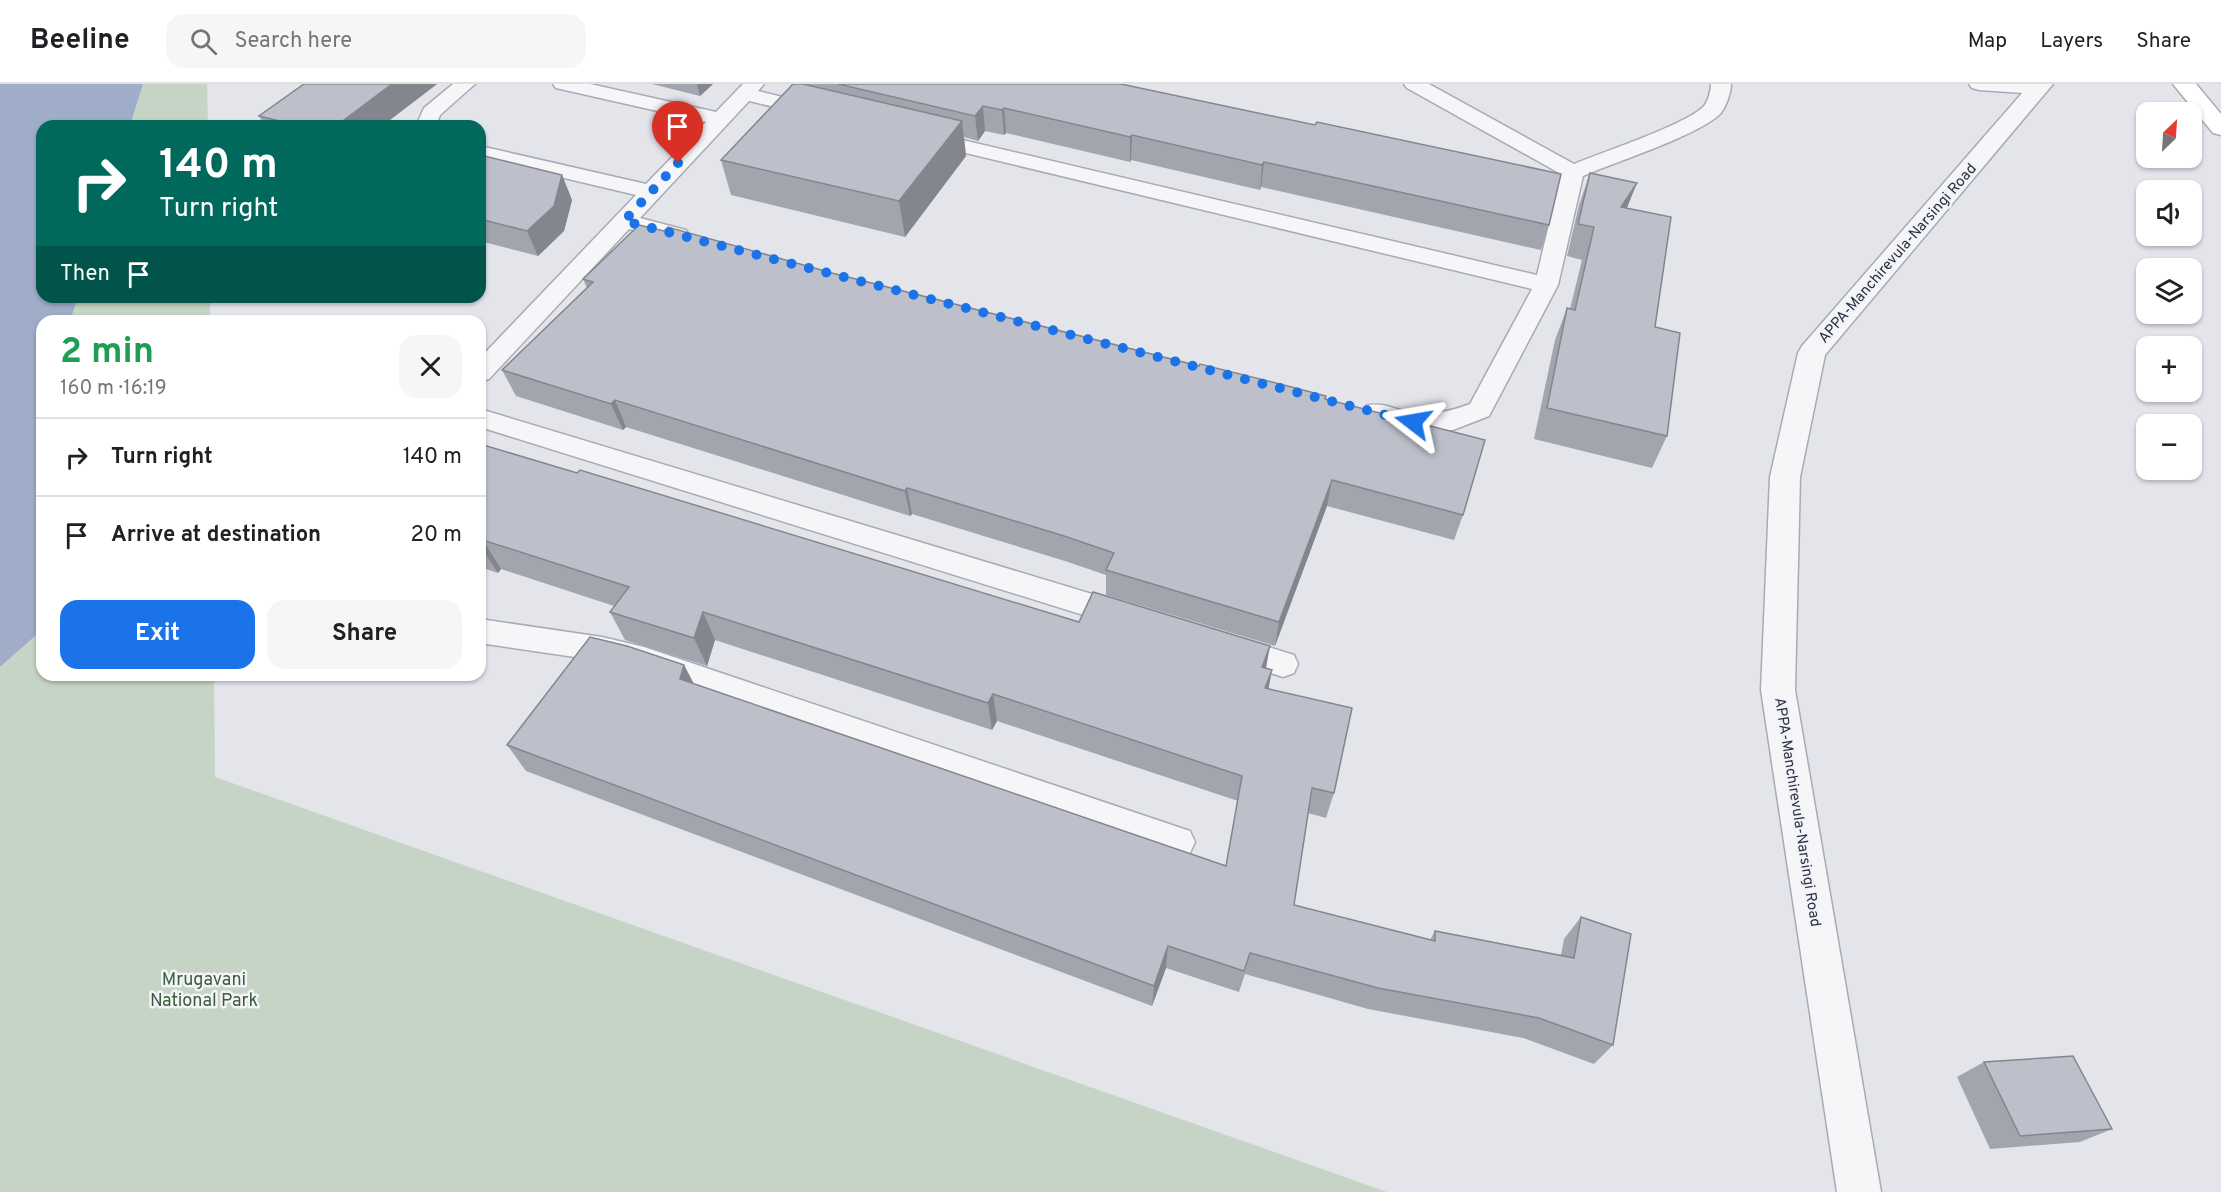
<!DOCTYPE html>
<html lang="en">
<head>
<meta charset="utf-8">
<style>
  body { margin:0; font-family:Overpass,sans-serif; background:#f6f6f6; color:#202124; height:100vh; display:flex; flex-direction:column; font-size:22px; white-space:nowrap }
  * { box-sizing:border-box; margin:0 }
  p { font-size:20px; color:#757577 }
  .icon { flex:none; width:33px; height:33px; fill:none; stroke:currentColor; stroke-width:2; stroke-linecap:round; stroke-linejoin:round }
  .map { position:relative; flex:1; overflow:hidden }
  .side { position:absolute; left:36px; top:231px; width:450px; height:366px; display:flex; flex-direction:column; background:#fff; border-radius:18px; box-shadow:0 2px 4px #0004 }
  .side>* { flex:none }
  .banner { position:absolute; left:36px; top:36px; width:450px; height:183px; border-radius:18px; box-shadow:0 2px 4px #0004; background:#00695c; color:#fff; overflow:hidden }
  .needle { width:39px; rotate:25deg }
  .fabs { position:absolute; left:2136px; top:18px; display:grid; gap:12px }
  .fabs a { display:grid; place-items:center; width:66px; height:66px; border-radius:12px; background:#fff; box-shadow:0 2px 4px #0004; font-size:30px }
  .pin { position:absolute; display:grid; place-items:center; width:51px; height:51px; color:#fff; margin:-62px -26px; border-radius:50% 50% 50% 0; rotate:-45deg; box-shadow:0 0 6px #0007 }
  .pin .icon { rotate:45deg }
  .me { position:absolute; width:66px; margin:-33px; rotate:284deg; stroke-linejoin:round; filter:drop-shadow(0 0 4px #0008) }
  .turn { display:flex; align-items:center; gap:21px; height:126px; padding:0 24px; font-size:27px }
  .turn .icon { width:78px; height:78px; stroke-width:2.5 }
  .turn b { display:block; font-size:42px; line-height:51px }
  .then { display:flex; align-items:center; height:57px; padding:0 24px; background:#0003; gap:12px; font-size:22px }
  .round { display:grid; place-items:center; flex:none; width:63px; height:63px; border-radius:18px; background:#f6f6f6 }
  .overview { display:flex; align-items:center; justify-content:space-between; height:102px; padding:0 24px }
  h1 { font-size:36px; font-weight:700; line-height:45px; color:#1e9e55 }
  .action { display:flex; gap:12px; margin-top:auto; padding:12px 24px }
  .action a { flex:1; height:69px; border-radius:18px; background:#1a73e8; color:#fff; font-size:24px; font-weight:700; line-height:69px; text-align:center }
  .action a+a { background:#f6f6f6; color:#202124 }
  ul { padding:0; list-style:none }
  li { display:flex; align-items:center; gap:18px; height:78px; padding:0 24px; border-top:2px solid #e0e0e0 }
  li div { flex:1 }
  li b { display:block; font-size:22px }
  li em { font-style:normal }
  header { display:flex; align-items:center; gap:36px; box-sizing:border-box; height:84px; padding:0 30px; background:#fff; border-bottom:2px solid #e0e0e0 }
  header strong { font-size:28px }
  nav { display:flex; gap:33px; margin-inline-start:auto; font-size:21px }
  .search { width:420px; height:54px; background:#f6f6f6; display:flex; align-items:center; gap:15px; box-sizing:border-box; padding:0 21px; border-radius:18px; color:#757577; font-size:22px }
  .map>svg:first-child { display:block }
  .green { fill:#c6d4c5 }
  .water { fill:#a0adc9 }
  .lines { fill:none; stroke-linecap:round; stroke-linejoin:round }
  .service-casing { stroke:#a8abb5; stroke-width:3 }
  .minor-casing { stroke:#a8abb5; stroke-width:3 }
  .secondary-casing { stroke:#a8abb5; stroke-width:3 }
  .service { fill:#f6f6f9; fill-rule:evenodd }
  .minor { fill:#f6f6f9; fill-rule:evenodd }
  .secondary { fill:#fff; fill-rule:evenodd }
  .wall { fill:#a3a5ae }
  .shaded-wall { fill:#84868d }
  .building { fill:#bdc0ca; stroke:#84868d; stroke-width:1.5 }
  .route { stroke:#1a73e8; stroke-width:10; stroke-dasharray:0 18 }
  .labels { text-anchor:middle; stroke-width:5; stroke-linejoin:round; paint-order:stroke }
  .street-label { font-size:15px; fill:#2b3042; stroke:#f3f4f8 }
  .near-park-label { font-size:18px; fill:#3a5e39; stroke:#f3f4f8 }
</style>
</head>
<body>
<header>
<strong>Beeline</strong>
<div class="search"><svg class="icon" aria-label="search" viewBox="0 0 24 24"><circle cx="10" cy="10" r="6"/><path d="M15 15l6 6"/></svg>Search here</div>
<nav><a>Map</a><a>Layers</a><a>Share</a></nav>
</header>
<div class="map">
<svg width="2221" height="1108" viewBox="0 0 2221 1108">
  <rect width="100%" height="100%" fill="#e3e5eb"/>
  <!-- green -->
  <g class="green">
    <polygon points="143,0 207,0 208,42 130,42"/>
    <polygon points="78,213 210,213 210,237 70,237"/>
    <polygon points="42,546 42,591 214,591 215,693 1387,1108 0,1108 0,583"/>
  </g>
  <!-- water -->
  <polygon class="water" points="0,0 143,0 130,42 42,42 42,213 78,213 70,237 42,237 42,546 0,583"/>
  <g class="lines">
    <!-- service casing -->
    <g class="service-casing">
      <g id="service">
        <polygon points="453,0 475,0 440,31 436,42 416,42 424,24"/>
        <polygon points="553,0 590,0 716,28 743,0 764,0 758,7 823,23 826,27 823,31 816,33 749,17 640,134 686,146 689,151 686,156 678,158 629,145 489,295 480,298 480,274 636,111 480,74 480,62 646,100 706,38 556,4"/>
        <path d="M1404 0H1429L1574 80C1600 69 1688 40 1704 22 1708 17 1711 7 1711 0H1731C1731 9 1726 23 1720 30 1697 52 1615 78 1583 92L1558 201 1489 332 1453 346 1413 347 1366 334 1362 328 1366 322C1382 317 1397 327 1413 329 1433 331 1452 327 1470 320L1532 205 924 59 917 57 913 53 917 49 924 47 1537 191 1561 90 1407 4Z"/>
        <polygon points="1969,0 2046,0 2049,4 2046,8 2039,10 1979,6 1972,4"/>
        <polygon points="480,325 1125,520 1135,524 1140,532 1135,540 1125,544 480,343"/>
        <polygon points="480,535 602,553 644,563 1178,743 1190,747 1195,758 1190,769 1178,773 643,587 602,577 480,559"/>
        <polygon points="1229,551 1294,571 1298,580 1294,589 1283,593 1218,572 1214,563 1218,554"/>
      </g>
    </g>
    <!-- minor casing -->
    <g class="minor-casing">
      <polygon id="minor" points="2030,0 2053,0 1825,271 1800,393 1795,606 1881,1108 1837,1108 1761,606 1770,393 1798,269 1802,262"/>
    </g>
    <!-- secondary casing -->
    <g class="secondary-casing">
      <polygon id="secondary" points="2173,0 2196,0 2221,30 2221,51 2213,49"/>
    </g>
    <!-- service -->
    <use href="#service" class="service"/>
    <!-- minor -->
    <use href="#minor" class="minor"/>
    <!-- secondary -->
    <use href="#secondary" class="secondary"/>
  </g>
  <!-- wall -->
  <g class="wall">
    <polygon points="304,0 437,0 382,42 265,42 259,32"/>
    <polygon points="652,0 713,0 700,12"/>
    <polygon points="793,0 1121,0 1549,141 1541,166 1261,103 1260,106 1131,76 1130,78 1006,49 1004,51 985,47 978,57 964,53 966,72 905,153 731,111 721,76"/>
    <polygon points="480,71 562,91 572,116 564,147 538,172 480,157"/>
    <polygon points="1590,89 1627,124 1655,243 1667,352 1652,384 1534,355 1555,256 1567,224 1570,225 1582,176 1567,172 1579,121"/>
    <polygon points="832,189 1326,315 1463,431 1454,456 1327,422 1275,562 1106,511 1106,491 1065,477 912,430 910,432 626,343 623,346 516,312 502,286 587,204 583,195"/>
    <polygon points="480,360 1079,538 1266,584 1268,604 1334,709 1326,734 1308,729 1294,821 1430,856 1435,847 1561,871 1564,855 1581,833 1613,961 1594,980 1523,954 1368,925 1245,890 1239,908 1166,884 1152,922 526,687 507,661 684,581 694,600 1226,782 1238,717 997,637 992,646 715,556 707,582 625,556 610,528 614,522 501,485 498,489 480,483"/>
    <polygon points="1984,978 2112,1045 2080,1058 1990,1065 1957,993"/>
  </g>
  <!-- shaded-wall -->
  <g class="shaded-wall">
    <polygon points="392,0 437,0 382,42 336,42"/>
    <polygon points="697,0 713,0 700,12"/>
    <polygon points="983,22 985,47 978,57 975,32"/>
    <polygon points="1004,24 1006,49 1004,51 1002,26"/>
    <polygon points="962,37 966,72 905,153 899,117"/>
    <polygon points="1132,51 1131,76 1130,78 1130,53"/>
    <polygon points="1264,78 1261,103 1260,106 1262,81"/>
    <polygon points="562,91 572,116 564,147 538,172 527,147"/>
    <polygon points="1637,99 1624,131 1621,123"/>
    <polygon points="615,316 626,343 623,346 611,320"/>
    <polygon points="1332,396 1327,422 1275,562 1279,538"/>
    <polygon points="907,404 912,430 910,432 905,407"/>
    <polygon points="483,456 501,485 498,489 480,462 480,459"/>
    <polygon points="703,528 715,556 707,582 694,554"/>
    <polygon points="1270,562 1265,590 1262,583"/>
    <polygon points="684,581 698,608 680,595"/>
    <polygon points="1272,586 1267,613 1265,604"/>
    <polygon points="993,610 997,637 992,646 988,619"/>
    <polygon points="1168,862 1166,884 1152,922 1154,902"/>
  </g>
  <!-- building -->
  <g class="building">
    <polygon points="304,0 392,0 336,42 299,42 259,32"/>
    <polygon points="793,0 803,0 962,37 899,117 721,76"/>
    <polygon points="838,0 1121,0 1315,41 1317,38 1561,90 1549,141 1264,78 1262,81 1132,51 1130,53 1004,24 1002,26 983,22 975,32"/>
    <polygon points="480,71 562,91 554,122 527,147 480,135"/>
    <polygon points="1590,89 1637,99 1621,123 1671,133 1655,243 1680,249 1667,352 1547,324 1567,224 1575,226 1594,143 1578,140"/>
    <polygon points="639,141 664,147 668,143 832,189 1199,282 1200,280 1280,300 1326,312 1325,315 1485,356 1463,431 1332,396 1279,538 1106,486 1114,469 1064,452 907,404 905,407 615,316 611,320 502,286 593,198 583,195"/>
    <polygon points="480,360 577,389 580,386 1079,538 1093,508 1270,562 1262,583 1272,586 1265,604 1352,624 1334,709 1312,704 1294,821 1435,857 1435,847 1574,874 1581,833 1631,850 1613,961 1539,934 1378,904 1250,869 1244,887 1168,862 1154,902 507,661 590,553 627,562 684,581 680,595 1226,782 1242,692 993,610 988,619 703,528 694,554 610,528 629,503 483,456 480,459"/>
    <polygon points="2073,972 2112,1045 2020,1052 1984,978"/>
  </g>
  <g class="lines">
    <!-- route -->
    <polyline class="route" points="678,79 624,137 1413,338"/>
  </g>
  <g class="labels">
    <!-- street labels -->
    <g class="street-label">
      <text transform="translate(1897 169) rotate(-49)" y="5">APPA-Manchirevula-Narsingi Road</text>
      <text transform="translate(1798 728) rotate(81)" y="5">APPA-Manchirevula-Narsingi Road</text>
    </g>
    <!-- near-park labels -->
    <g class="near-park-label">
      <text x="204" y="901">Mrugavani<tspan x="204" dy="21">National Park</tspan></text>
    </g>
  </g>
</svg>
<div class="fabs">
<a><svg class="needle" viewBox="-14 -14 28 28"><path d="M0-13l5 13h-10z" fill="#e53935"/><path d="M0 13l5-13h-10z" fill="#757577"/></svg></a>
<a><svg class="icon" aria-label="sound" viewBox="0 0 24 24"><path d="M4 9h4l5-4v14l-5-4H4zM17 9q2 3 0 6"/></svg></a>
<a><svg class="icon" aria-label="layers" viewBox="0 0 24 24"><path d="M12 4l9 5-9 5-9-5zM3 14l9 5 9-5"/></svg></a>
<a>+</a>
<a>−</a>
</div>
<div class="pin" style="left:678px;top:79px;background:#d93025"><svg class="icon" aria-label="arrive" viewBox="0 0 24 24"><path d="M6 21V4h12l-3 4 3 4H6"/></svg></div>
<svg class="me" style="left:1413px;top:338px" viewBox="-20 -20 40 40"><path d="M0-17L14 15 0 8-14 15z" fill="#1a73e8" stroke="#fff" stroke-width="4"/></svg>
<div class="banner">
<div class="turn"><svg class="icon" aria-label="right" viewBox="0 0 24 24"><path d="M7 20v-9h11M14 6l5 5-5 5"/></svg><div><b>140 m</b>Turn right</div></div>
<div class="then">Then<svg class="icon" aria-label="arrive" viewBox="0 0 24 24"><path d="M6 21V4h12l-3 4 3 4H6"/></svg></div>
</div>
<section class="side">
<div class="overview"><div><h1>2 min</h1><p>160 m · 16:19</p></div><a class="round"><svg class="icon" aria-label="close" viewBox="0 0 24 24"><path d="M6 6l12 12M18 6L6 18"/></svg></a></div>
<ul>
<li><svg class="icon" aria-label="right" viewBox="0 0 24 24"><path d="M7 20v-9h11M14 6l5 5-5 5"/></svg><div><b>Turn right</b></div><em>140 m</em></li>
<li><svg class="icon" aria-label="arrive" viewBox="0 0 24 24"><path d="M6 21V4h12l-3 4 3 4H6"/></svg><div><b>Arrive at destination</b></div><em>20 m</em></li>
</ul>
<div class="action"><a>Exit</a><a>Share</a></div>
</section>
</div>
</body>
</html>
